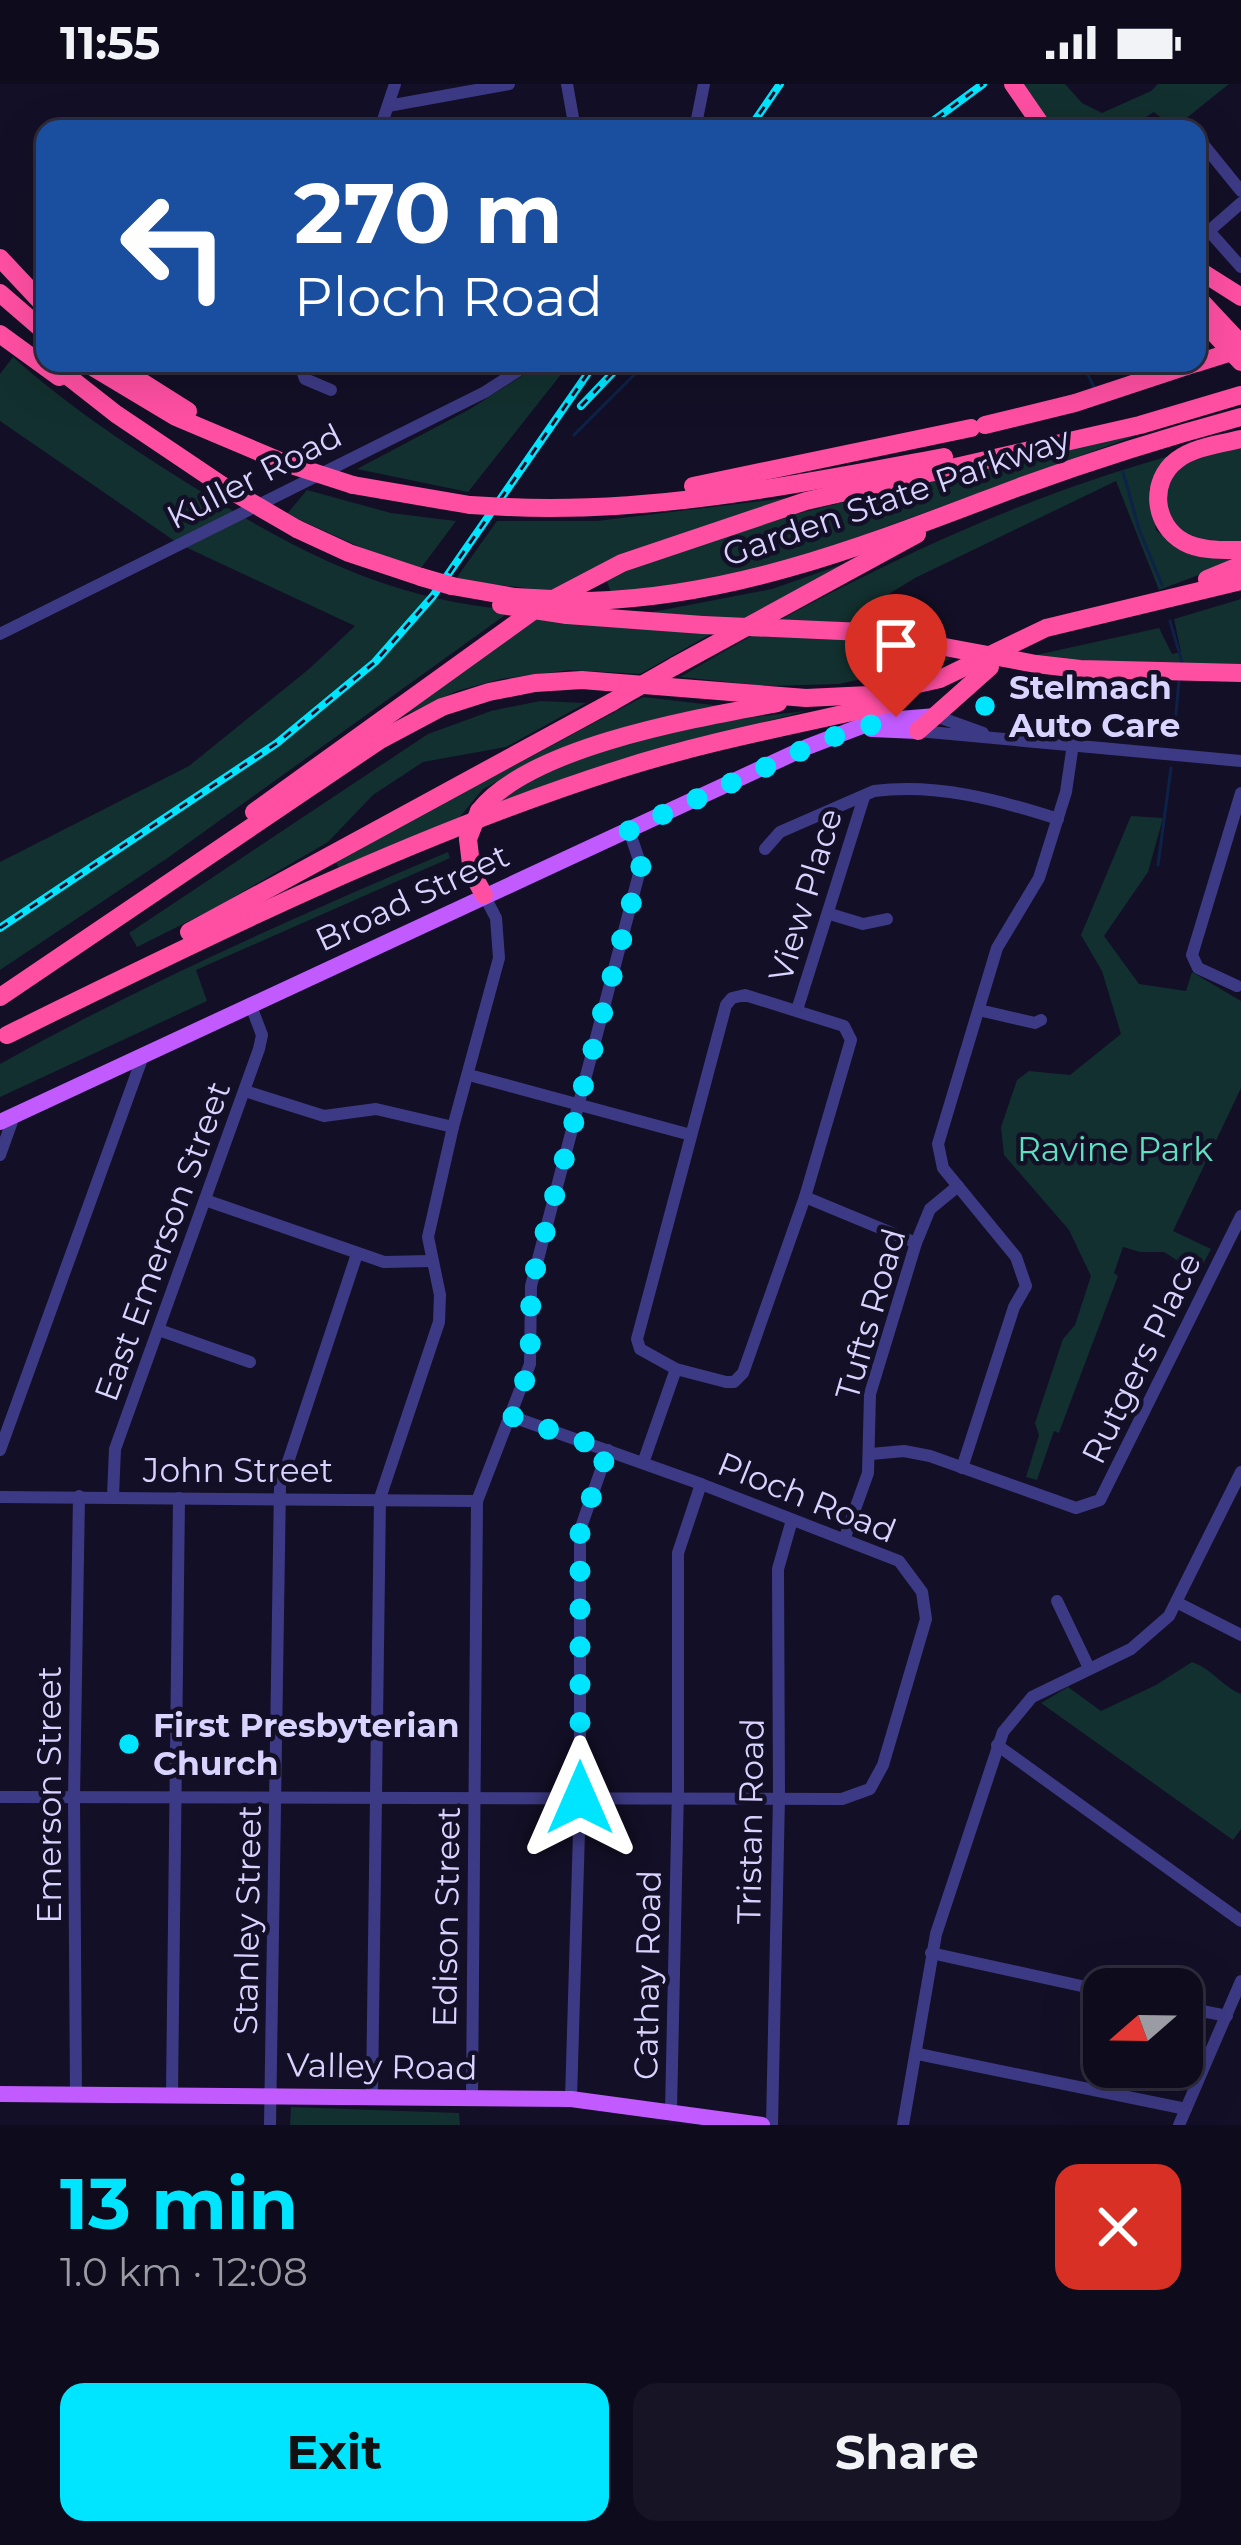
<!DOCTYPE html>
<html lang="en">
<head>
<meta charset="utf-8">
<style>
  body { margin:0; font-family:Montserrat,sans-serif; background:#171425; color:#f1f3f6; height:100vh; display:flex; flex-direction:column; font-size:45px; white-space:nowrap }
  * { box-sizing:border-box; margin:0 }
  p { font-size:39px; color:#9b9ba3 }
  .icon { flex:none; width:66px; height:66px; fill:none; stroke:currentColor; stroke-width:2; stroke-linecap:round; stroke-linejoin:round }
  .map { position:relative; height:2041px; overflow:hidden }
  .details { display:flex; flex-direction:column; background:#0e0b1c; flex:1 }
  .details>* { flex:none }
  .banner { position:absolute; left:36px; top:36px; width:1170px; height:252px; border-radius:24px; box-shadow:0 12px 48px #0002,0 0 0 3px #2e2b3b; background:#1a4fa0; color:#fff; overflow:hidden }
  .needle { width:78px; rotate:250deg }
  .fabs { position:absolute; left:1083px; top:1884px; display:grid; gap:24px }
  .fabs a { display:grid; place-items:center; width:120px; height:120px; border-radius:24px; background:#0e0b1c; box-shadow:0 12px 48px #0002,0 0 0 3px #2e2b3b; font-size:60px }
  .pin { position:absolute; display:grid; place-items:center; width:102px; height:102px; color:#fff; margin:-123px -51px; border-radius:50% 50% 50% 0; rotate:-45deg; box-shadow:0 0 12px #0007 }
  .pin .icon { rotate:45deg }
  .me { position:absolute; width:132px; margin:-66px; rotate:0deg; stroke-linejoin:round; filter:drop-shadow(0 0 9px #0008) }
  .turn { display:flex; align-items:center; gap:42px; height:252px; padding:0 60px; font-size:54px }
  .turn .icon { width:156px; height:156px; stroke-width:2.5 }
  .turn b { display:block; font-size:84px; line-height:102px }
  .round { display:grid; place-items:center; flex:none; width:126px; height:126px; border-radius:24px; background:#171425 }
  .headline { display:flex; align-items:center; justify-content:space-between; height:204px; padding:0 60px }
  h1 { font-size:72px; font-weight:700; line-height:90px; color:#00e5ff }
  .primary-button { display:flex; gap:24px; margin-top:auto; padding:24px 60px }
  .primary-button a { flex:1; height:138px; border-radius:24px; background:#00e5ff; color:#111; font-size:48px; font-weight:700; line-height:138px; text-align:center }
  .primary-button a+a { background:#171425; color:#f1f3f6 }
  .status { display:flex; justify-content:space-between; align-items:center; height:84px; padding:0 60px; background:#0e0b1c; direction:ltr }
  .status svg { height:33px; fill:currentColor }
  .map>svg:first-child { display:block }
  .green { fill:#12302f }
  .lines { fill:none; stroke-linecap:round; stroke-linejoin:round }
  .stream { stroke:#0c2248; stroke-width:3 }
  .minor { stroke:#3d3a85; stroke-width:12 }
  .major { stroke:#c25bff; stroke-width:16 }
  .highway { stroke:#ff4fa3; stroke-width:18 }
  .rail-casing { stroke:#00e5ff; stroke-width:8 }
  .rail { stroke:#130f26; stroke-width:3; stroke-dasharray:9; stroke-linecap:butt }
  .highway-bridge { stroke:#ff4fa3; stroke-width:18 }
  .route { stroke:#00e5ff; stroke-width:21; stroke-dasharray:0 37.8 }
  .poi-dot { fill:#00e5ff; stroke:#130f26; stroke-width:4.5 }
  .labels { text-anchor:middle; stroke-width:9; stroke-linejoin:round; paint-order:stroke }
  .street-label { font-size:33px; fill:#d9d4ff; stroke:#130f26 }
  .poi-label { font-size:33px; font-weight:bold; fill:#d9d4ff; stroke:#130f26; text-anchor:start }
  .park-label { font-size:33px; fill:#5fe0c0; stroke:#130f26 }
</style>
</head>
<body>
<div class="status"><b>11:55</b><svg viewBox="0 0 49 12"><path d="M0 12V9h3v3zM5 12V6h3v6zM10 12V3h3v9zM15 12V0h3v12zM26 1h20v11H26zM47 4h2v5h-2z"/></svg></div>
<div class="map">
<svg width="1241" height="2041" viewBox="0 0 1241 2041">
  <rect width="100%" height="100%" fill="#130f26"/>
  <!-- green -->
  <g class="green">
    <polygon points="1020,0 1065,0 1082,19 1102,29 1151,7 1158,0 1229,0 1174,44 1154,28 1126,45 1052,45"/>
    <path d="M13 273C65 320 124 359 184 397 293 465 381 514 512 526L169 773 0 886V778L189 682 309 585 355 542 179 460 0 337V290Z"/>
    <polygon points="542,279 570,279 468,408 357,385 470,325"/>
    <polygon points="1133,347 1135,352 803,473 697,500 611,508 605,493 784,433"/>
    <path d="M1241 360V461C1193 460 1169 458 1162 404L1189 374Z"/>
    <path d="M1173 371 1149 405 1156 446 1180 466 1241 475 1159 506 1116 397 915 494 871 521C890 553 916 568 952 575L839 600 767 602 680 593C836 501 997 420 1173 371Z"/>
    <polygon points="307,406 391,429 456,437 421,484 371,468 287,430"/>
    <polygon points="794,413 552,507 455,496 497,437 597,437"/>
    <polygon points="849,478 742,537 637,531 772,505"/>
    <polygon points="1241,515 1241,583 1062,581 1027,573 1159,544 1172,570 1181,568 1174,535"/>
    <polygon points="533,533 716,547 640,590 570,586 501,595 457,607 394,636"/>
    <polygon points="643,613 730,623 515,688 483,705 458,735 339,784 335,777"/>
    <polygon points="540,617 586,619 506,663 423,678 373,711 328,758 215,824 137,863 129,849 428,650 491,627"/>
    <path d="M806 627 700 655 488 724C509 712 530 695 552 686 632 651 719 636 806 627Z"/>
    <polygon points="1131,732 1163,734 1148,788 1104,852 1139,900 1186,907 1192,888 1241,917 1241,1004 1173,1147 1211,1165 1198,1190 1164,1168 1140,1168 1123,1163 1114,1189 1118,1192 1067,1327 1059,1349 1054,1347 1037,1396 1026,1393 1039,1351 1035,1339 1063,1255 1075,1241 1091,1192 1069,1146 1004,1071 1001,1043 1017,996 1029,987 1070,991 1121,950 1102,887 1081,851"/>
    <path d="M448 768 450 774 196 886 207 917 0 1013V980C145 899 295 833 448 768Z"/>
    <path d="M1192 1578C1212 1585 1222 1602 1241 1610V1745L1233 1756 1041 1619 1068 1603 1101 1627 1156 1601Z"/>
    <polygon points="291,2023 459,2029 460,2041 290,2041"/>
  </g>
  <g class="lines">
    <!-- stream -->
    <g class="stream">
      <polyline points="1082,279 1094,303"/>
      <polyline points="574,351 646,279"/>
      <polyline points="1123,388 1139,445 1162,501"/>
      <polyline points="1170,537 1182,578"/>
      <polyline points="1174,652 1179,596"/>
      <polyline points="1158,781 1171,684"/>
    </g>
    <!-- minor -->
    <g class="minor">
      <polyline points="567,0 575,45"/>
      <polyline points="388,22 509,0"/>
      <polyline points="380,45 395,0"/>
      <polyline points="695,45 704,0"/>
      <polyline points="1198,54 1241,107"/>
      <polyline points="1241,119 1209,147 1241,183"/>
      <polyline points="299,279 305,295 331,306"/>
      <polyline points="0,550 485,308 530,279"/>
      <polyline points="936,632 983,649"/>
      <polyline points="918,647 1241,677"/>
      <path d="M765 765 780 748 874 707C937 699 999 716 1058 735"/>
      <polyline points="830,830 863,840 887,835"/>
      <polyline points="1237,902 1198,884 1192,871 1241,709"/>
      <polygon points="745,911 844,942 851,956 805,1113 743,1289 734,1298 726,1298 676,1285 640,1265 637,1255 726,921 732,914"/>
      <polyline points="797,926 864,713"/>
      <polyline points="979,926 1035,939 1041,936"/>
      <polyline points="469,991 691,1051"/>
      <polyline points="245,1007 324,1032 376,1025 453,1043"/>
      <polyline points="0,1071 14,1032"/>
      <polyline points="805,1113 916,1159"/>
      <polyline points="205,1116 384,1178 430,1177"/>
      <polyline points="159,1246 250,1278"/>
      <polyline points="0,1366 143,972"/>
      <polyline points="871,1370 904,1367 930,1372 1076,1424 1100,1416 1241,1132"/>
      <polyline points="643,1379 676,1285"/>
      <polyline points="962,1384 1014,1223 1026,1202 1016,1173 943,1084 938,1060 997,864 1039,794 1066,708 1073,660"/>
      <polyline points="113,1412 115,1365 259,965 262,951 251,922"/>
      <polyline points="0,1413 477,1417"/>
      <polyline points="845,1453 868,1389 870,1310 916,1159 930,1125 958,1102"/>
      <polyline points="1057,1517 1089,1584"/>
      <polyline points="1178,1519 1241,1551"/>
      <polyline points="997,1661 1241,1837"/>
      <polyline points="0,1713 842,1715 870,1705 883,1681 926,1535 922,1508 899,1477 701,1400 513,1333"/>
      <polyline points="931,1869 1104,1907"/>
      <polyline points="1182,1923 1227,1932"/>
      <polyline points="918,1970 1186,2025"/>
      <polyline points="76,2009 74,1714 79,1412"/>
      <polyline points="172,2010 179,1414"/>
      <polyline points="372,2010 380,1414 439,1238 440,1211 428,1153 453,1043 499,874 496,834 484,811"/>
      <polyline points="472,2012 477,1417 530,1280 531,1202 641,782 629,746"/>
      <polyline points="571,2015 580,1714 580,1446 608,1366"/>
      <polyline points="671,2027 678,1705 678,1469 701,1400"/>
      <polyline points="270,2041 280,1402 357,1170"/>
      <polyline points="772,2041 779,1713 778,1485 792,1436"/>
      <polyline points="903,2041 936,1850 1003,1648 1032,1613 1131,1565 1169,1532 1241,1388"/>
      <polyline points="1179,2041 1241,1897"/>
    </g>
    <!-- major -->
    <g class="major">
      <polyline points="871,645 918,647"/>
      <polyline points="0,1038 807,663 875,637 936,632"/>
      <polyline points="0,2010 571,2015 762,2041"/>
    </g>
    <!-- highway -->
    <g class="highway">
      <polyline points="1013,0 1044,45"/>
      <polyline points="0,174 45,222"/>
      <polyline points="1197,185 1241,213"/>
      <polyline points="0,209 45,248"/>
      <polyline points="1197,213 1241,260"/>
      <polyline points="1197,231 1241,278"/>
      <polyline points="0,250 59,293"/>
      <polyline points="51,279 116,330 223,402"/>
      <polyline points="86,279 176,333 285,379"/>
      <polyline points="112,279 188,327"/>
      <polyline points="985,341 1075,319 1196,279"/>
      <path d="M1241 355C1221 360 1193 363 1177 376 1149 397 1153 441 1184 458 1200 467 1223 466 1241 466"/>
      <polyline points="353,401 470,421"/>
      <polyline points="693,402 971,344"/>
      <path d="M507 423C654 430 800 400 944 373"/>
      <polyline points="297,445 349,469 421,493"/>
      <polyline points="1207,495 1241,481"/>
      <polyline points="452,502 515,513"/>
      <path d="M589 517C745 512 878 456 1022 402 1094 376 1167 353 1241 333"/>
      <polyline points="567,531 703,541"/>
      <polyline points="1036,580 1080,585 1241,589"/>
      <polyline points="675,582 917,450"/>
      <polyline points="918,647 990,583"/>
      <path d="M479 727C530 662 697 634 778 619"/>
      <polyline points="254,728 540,522 622,479 806,417 1140,341 1241,311"/>
      <polyline points="468,755 472,789 484,811"/>
      <polyline points="189,848 612,618"/>
      <polyline points="0,913 380,656 442,623 489,608 535,599 582,596 806,614 869,611 940,595 1046,544 1241,497"/>
      <path d="M7 951C206 853 405 754 617 686 707 657 801 640 892 619"/>
    </g>
    <!-- rail casing -->
    <g class="rail-casing">
      <g id="rail">
        <polyline points="749,45 780,0"/>
        <polyline points="922,45 983,0"/>
        <polyline points="581,322 622,279"/>
        <polyline points="0,844 277,659 375,578 433,512 595,279"/>
      </g>
    </g>
    <!-- rail -->
    <use href="#rail" class="rail"/>
    <!-- highway-bridge -->
    <g class="highway-bridge">
      <polyline points="1197,279 1241,265"/>
      <polyline points="285,379 353,401"/>
      <polyline points="223,402 297,445"/>
      <polyline points="470,421 507,423"/>
      <polyline points="421,493 452,502"/>
      <polyline points="515,513 589,517"/>
      <polyline points="501,521 567,531"/>
      <polyline points="703,541 864,548 1036,580"/>
      <polyline points="612,618 675,582"/>
      <polyline points="468,755 479,727"/>
    </g>
  </g>
  <g class="lines">
    <!-- route -->
    <polyline class="route" points="580,1714 580,1446 608,1366 513,1333 530,1280 531,1202 641,782 629,746 827,655 896,633"/>
  </g>
  <!-- markers -->
  <g class="poi-dot">
    <circle cx="985" cy="622" r="12"/>
    <circle cx="129" cy="1660" r="12"/>
  </g>
  <g class="labels">
    <!-- street labels -->
    <g class="street-label">
      <text transform="translate(254 392) rotate(-27)" y="12">Kuller Road</text>
      <text transform="translate(896 412) rotate(-19)" y="12">Garden State Parkway</text>
      <text transform="translate(805 811) rotate(-73)" y="12">View Place</text>
      <text transform="translate(412 813) rotate(-25)" y="12">Broad Street</text>
      <text transform="translate(162 1157) rotate(-70)" y="12">East Emerson Street</text>
      <text transform="translate(870 1230) rotate(-74)" y="12">Tufts Road</text>
      <text transform="translate(1141 1274) rotate(-64)" y="12">Rutgers Place</text>
      <text x="238" y="1398">John Street</text>
      <text transform="translate(807 1413) rotate(22)" y="12">Ploch Road</text>
      <text transform="translate(49 1711) rotate(-90)" y="12">Emerson Street</text>
      <text transform="translate(750 1737) rotate(-89)" y="12">Tristan Road</text>
      <text transform="translate(446 1833) rotate(-89)" y="12">Edison Street</text>
      <text transform="translate(247 1836) rotate(-89)" y="12">Stanley Street</text>
      <text transform="translate(647 1891) rotate(-89)" y="12">Cathay Road</text>
      <text transform="translate(382 1982) rotate(1)" y="12">Valley Road</text>
    </g>
    <!-- poi labels -->
    <g class="poi-label">
      <text x="1009" y="615">Stelmach<tspan x="1009" dy="38">Auto Care</tspan></text>
      <text x="153" y="1653">First Presbyterian<tspan x="153" dy="38">Church</tspan></text>
    </g>
    <!-- park labels -->
    <g class="park-label">
      <text x="1115" y="1077">Ravine Park</text>
    </g>
  </g>
</svg>
<div class="fabs">
<a><svg class="needle" viewBox="-14 -14 28 28"><path d="M0-13l5 13h-10z" fill="#e53935"/><path d="M0 13l5-13h-10z" fill="#9b9ba3"/></svg></a>
</div>
<div class="pin" style="left:896px;top:633px;background:#d93025"><svg class="icon" aria-label="arrive" viewBox="0 0 24 24"><path d="M6 21V4h12l-3 4 3 4H6"/></svg></div>
<svg class="me" style="left:580px;top:1714px" viewBox="-20 -20 40 40"><path d="M0-17L14 15 0 8-14 15z" fill="#00e5ff" stroke="#fff" stroke-width="4"/></svg>
<div class="banner">
<div class="turn"><svg class="icon" aria-label="left" viewBox="0 0 24 24"><path d="M17 20v-9H6M10 6l-5 5 5 5"/></svg><div><b>270 m</b>Ploch Road</div></div>
</div>
</div>
<section class="details">
<div class="headline"><div><h1>13 min</h1><p>1.0 km · 12:08</p></div><a class="round" style="background:#d93025;color:#fff"><svg class="icon" aria-label="close" viewBox="0 0 24 24"><path d="M6 6l12 12M18 6L6 18"/></svg></a></div>
<div class="primary-button"><a>Exit</a><a>Share</a></div>
</section>
</body>
</html>
